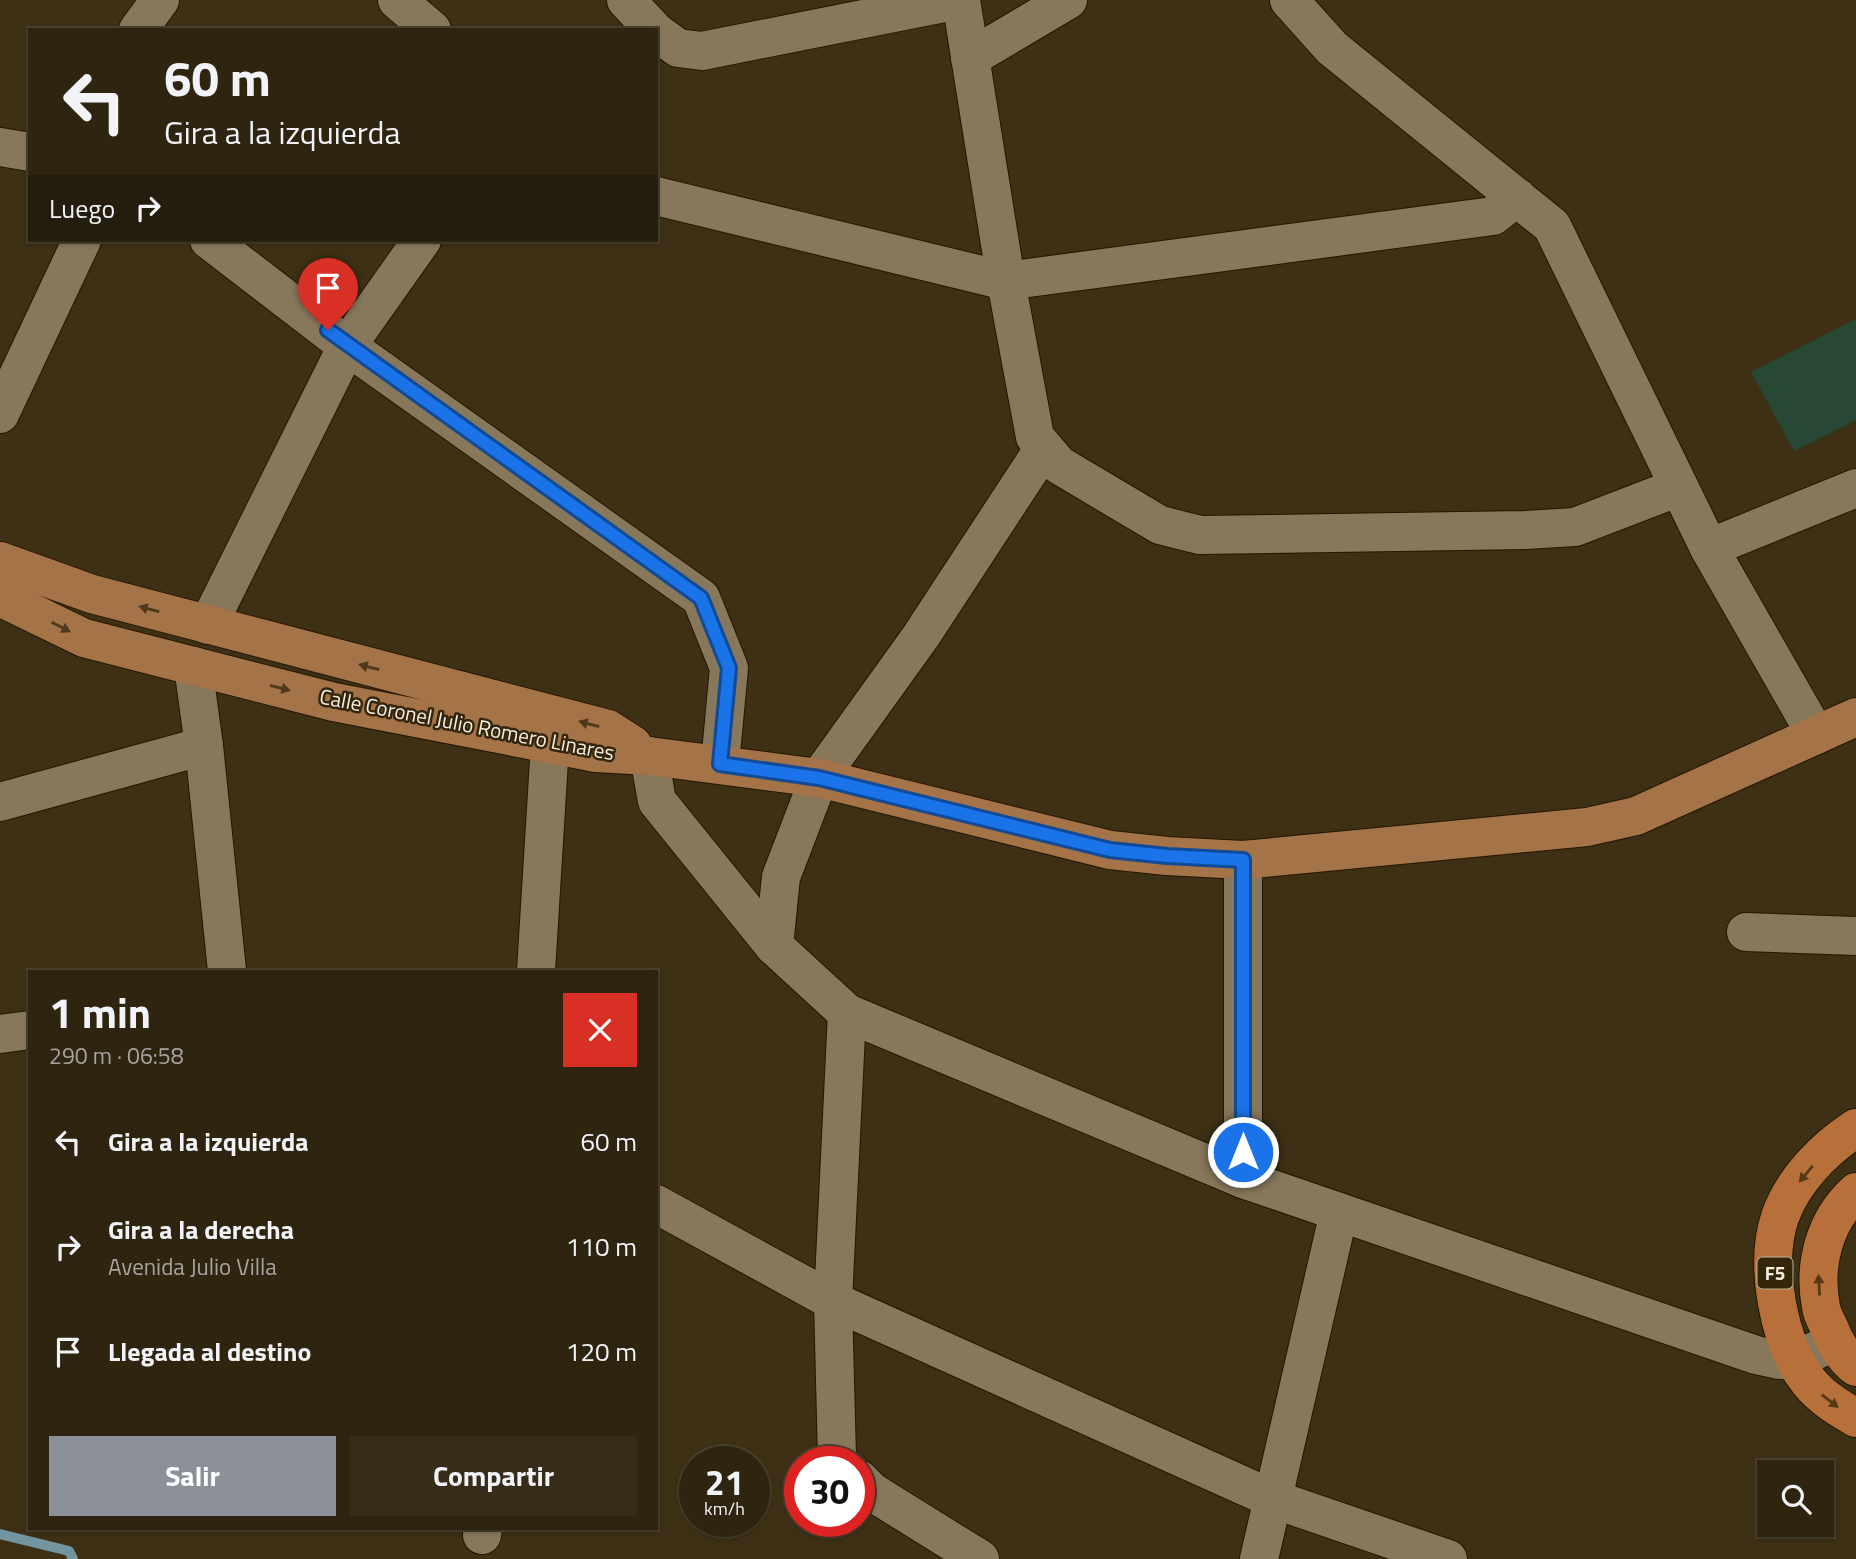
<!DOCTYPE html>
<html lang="es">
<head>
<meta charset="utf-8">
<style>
  body { margin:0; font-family:"Titillium Web",sans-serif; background:#362c19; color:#f1f3f6; height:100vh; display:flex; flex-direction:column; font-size:26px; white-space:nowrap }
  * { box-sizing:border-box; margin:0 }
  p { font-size:23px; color:#a7a49f }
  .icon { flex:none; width:38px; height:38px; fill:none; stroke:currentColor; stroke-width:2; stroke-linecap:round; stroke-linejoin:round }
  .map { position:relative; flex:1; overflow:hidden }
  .panel { position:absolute; left:28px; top:970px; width:630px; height:560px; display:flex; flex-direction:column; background:#2e2410; border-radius:0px; box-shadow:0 2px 5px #0004,0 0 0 2px #494130 }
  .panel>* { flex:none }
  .banner { position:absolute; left:28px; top:28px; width:630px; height:214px; border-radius:0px; box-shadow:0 2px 5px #0004,0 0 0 2px #494130; background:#2e2410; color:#f1f3f6; overflow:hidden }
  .fabs { position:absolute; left:1757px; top:1460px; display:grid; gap:14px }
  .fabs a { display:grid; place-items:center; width:77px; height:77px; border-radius:0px; background:#2e2410; box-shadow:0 2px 5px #0004,0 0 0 2px #494130; font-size:35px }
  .speed { position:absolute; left:679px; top:1446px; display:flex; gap:14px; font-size:35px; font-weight:700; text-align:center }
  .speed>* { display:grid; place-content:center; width:91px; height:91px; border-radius:50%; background:#2e2410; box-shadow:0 2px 5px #0004,0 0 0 2px #494130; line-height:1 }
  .speed small { font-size:18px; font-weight:400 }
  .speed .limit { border:10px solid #d22; background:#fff; color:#111 }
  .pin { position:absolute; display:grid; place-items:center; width:60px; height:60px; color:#fff; margin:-72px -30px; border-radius:50% 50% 50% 0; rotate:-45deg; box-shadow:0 0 7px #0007 }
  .pin .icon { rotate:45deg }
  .me { position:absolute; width:77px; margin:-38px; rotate:0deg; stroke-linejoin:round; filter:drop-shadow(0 0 5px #0008) }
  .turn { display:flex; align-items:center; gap:24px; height:147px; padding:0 21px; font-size:32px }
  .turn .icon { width:91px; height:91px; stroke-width:2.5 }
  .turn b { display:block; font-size:49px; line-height:60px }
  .then { display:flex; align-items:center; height:66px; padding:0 21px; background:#0003; gap:14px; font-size:26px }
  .round { display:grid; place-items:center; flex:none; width:74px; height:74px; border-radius:0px; background:#362c19 }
  .summary { display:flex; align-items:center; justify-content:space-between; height:119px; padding:0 21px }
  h1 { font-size:42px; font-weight:700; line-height:52px }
  .primary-button { display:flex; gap:14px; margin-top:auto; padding:14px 21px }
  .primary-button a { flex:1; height:80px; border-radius:0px; background:#8c9099; color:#fff; font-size:28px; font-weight:700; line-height:80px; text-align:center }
  .primary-button a+a { background:#362c19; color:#f1f3f6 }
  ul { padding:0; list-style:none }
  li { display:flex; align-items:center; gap:21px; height:105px; padding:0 21px }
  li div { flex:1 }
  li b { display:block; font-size:26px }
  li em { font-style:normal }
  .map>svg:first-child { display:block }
  .green { fill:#264834 }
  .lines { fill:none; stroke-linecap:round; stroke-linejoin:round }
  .stream { stroke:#73959f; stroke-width:10 }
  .minor-casing { stroke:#241700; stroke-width:40 }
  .major-casing { stroke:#241700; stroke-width:40 }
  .highway-casing { stroke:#241700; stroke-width:40 }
  .minor { stroke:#87775b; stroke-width:38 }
  .major { stroke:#a47348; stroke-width:38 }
  .highway { stroke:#b8703b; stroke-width:38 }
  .oneway { fill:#4f391a }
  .oneway2 { fill:#543817 }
  .route-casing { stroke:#114b97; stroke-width:18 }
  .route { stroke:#1a73e8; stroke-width:12 }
  .labels { text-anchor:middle; stroke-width:5; stroke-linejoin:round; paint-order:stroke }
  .shield { fill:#33260b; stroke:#bcb29f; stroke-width:2 }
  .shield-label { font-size:19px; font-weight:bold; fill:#f7eedf }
  .street-label { font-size:21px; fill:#f7eedf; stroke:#33260b }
</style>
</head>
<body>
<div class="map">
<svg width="1856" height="1559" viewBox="0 0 1856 1559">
  <rect width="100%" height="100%" fill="#3d3015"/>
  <!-- green -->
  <polygon class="green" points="1856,319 1856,420 1794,451 1751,372"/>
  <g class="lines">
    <!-- stream -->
    <polyline class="stream" points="0,1534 69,1551 73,1559"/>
    <!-- minor casing -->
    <g class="minor-casing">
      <g id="minor">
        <polyline points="397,0 432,30"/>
        <polyline points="626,0 654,30"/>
        <polyline points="961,0 1006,281 1035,437 1059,465 1160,525 1200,535 1525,530 1575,527 1679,487"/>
        <polyline points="1289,0 1332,48 1552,226 1709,548 1816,735"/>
        <polyline points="138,30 160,0"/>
        <polyline points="656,32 678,48 702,51 959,0"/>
        <polyline points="970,58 1068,0"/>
        <polyline points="0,147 30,152"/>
        <polyline points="656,196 1006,281 1493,216 1517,197"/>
        <polyline points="209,240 347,346 701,598 729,668 720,764"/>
        <polyline points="0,414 82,240"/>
        <polyline points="1709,548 1856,488"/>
        <polyline points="208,625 347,346 422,240"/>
        <polyline points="193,666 204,746 227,971"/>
        <polyline points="649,756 657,801 774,946 847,1013 1243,1179 1756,1355 1779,1360 1795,1360 1834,1342"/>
        <polyline points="0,802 204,746"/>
        <polyline points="1243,860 1243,1179"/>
        <polyline points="1746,932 1856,936"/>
        <polyline points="774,946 781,877 819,778 921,636 1044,448"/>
        <polyline points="536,971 550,744"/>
        <polyline points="0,1034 30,1030"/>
        <polyline points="656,1204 833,1301 1273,1499 1448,1559"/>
        <polyline points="840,1461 837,1458 833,1301 847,1013"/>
        <polyline points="859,1479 872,1492 980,1559"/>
        <polyline points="482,1535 483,1528"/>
        <polyline points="1259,1559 1339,1212"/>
      </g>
    </g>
    <!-- major casing -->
    <g class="major-casing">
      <g id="major">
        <polyline points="0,561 92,594 608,729 633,745"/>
        <polyline points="0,597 84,638 334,702 596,753 649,756 819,778 1110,850 1167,856 1243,860 1587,827 1636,816 1856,717"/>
      </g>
    </g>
    <!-- highway casing -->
    <g class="highway-casing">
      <g id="highway">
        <path d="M1856 1128C1824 1149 1793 1180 1780 1217 1764 1264 1778 1343 1809 1382 1822 1398 1839 1408 1856 1418"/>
        <path d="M1856 1192C1824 1221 1813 1265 1821 1307 1822 1314 1826 1321 1829 1327 1835 1343 1843 1357 1856 1367"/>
      </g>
    </g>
    <!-- minor -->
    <use href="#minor" class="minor"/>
    <!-- major -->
    <use href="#major" class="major"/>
    <!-- highway -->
    <use href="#highway" class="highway"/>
  </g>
  <!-- one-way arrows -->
  <defs><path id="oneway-solid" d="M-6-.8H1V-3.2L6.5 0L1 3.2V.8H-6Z" transform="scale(1.75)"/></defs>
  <g class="oneway">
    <use href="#oneway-solid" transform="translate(149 609) rotate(-165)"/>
    <use href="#oneway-solid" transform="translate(61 627) rotate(27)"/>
    <use href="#oneway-solid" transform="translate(369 667) rotate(-165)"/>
    <use href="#oneway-solid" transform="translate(280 688) rotate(14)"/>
    <use href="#oneway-solid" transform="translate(589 724) rotate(-165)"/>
  </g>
  <g class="oneway2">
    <use href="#oneway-solid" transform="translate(1806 1174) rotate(130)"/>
    <use href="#oneway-solid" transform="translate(1819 1285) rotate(-93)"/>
    <use href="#oneway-solid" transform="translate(1830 1401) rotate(38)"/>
  </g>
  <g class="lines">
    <!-- route casing -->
    <g class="route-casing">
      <polyline id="route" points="328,330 701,598 729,668 720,764 819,778 1110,850 1167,856 1243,860 1243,1152"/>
    </g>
    <!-- route -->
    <use href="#route" class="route"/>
  </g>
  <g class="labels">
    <!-- shield labels -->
    <rect class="shield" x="1757.5" y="1257.5" width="35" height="31" rx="5"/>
    <g class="shield-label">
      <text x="1775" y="1280">F5</text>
    </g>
    <!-- street labels -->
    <g class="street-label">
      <text transform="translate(467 725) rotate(11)" y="7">Calle Coronel Julio Romero Linares</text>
    </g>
  </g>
</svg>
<div class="fabs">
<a><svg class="icon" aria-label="search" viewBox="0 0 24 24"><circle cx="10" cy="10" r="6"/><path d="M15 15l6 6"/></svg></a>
</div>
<div class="speed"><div>21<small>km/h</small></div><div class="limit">30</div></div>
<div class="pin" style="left:328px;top:330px;background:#d93025"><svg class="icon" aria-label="arrive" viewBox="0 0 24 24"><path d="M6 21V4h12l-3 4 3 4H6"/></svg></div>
<svg class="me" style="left:1243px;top:1152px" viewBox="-20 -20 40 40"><circle r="17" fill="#1a73e8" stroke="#fff" stroke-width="3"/><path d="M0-11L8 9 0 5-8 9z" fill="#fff"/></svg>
<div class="banner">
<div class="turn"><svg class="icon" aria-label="left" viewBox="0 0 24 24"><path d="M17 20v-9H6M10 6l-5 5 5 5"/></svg><div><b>60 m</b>Gira a la izquierda</div></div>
<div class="then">Luego<svg class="icon" aria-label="right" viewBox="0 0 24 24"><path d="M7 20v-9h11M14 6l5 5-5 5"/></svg></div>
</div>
<section class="panel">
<div class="summary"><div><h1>1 min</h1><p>290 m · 06:58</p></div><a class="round" style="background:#d93025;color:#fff"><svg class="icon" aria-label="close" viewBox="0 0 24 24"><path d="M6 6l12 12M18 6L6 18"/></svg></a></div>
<ul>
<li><svg class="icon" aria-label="left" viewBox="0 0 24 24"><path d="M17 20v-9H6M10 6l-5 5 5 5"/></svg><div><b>Gira a la izquierda</b></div><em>60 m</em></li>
<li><svg class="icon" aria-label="right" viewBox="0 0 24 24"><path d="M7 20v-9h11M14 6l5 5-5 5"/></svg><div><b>Gira a la derecha</b><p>Avenida Julio Villa</p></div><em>110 m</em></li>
<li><svg class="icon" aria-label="arrive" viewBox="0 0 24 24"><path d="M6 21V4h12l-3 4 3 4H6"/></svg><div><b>Llegada al destino</b></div><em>120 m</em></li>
</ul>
<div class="primary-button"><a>Salir</a><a>Compartir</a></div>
</section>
</div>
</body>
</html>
